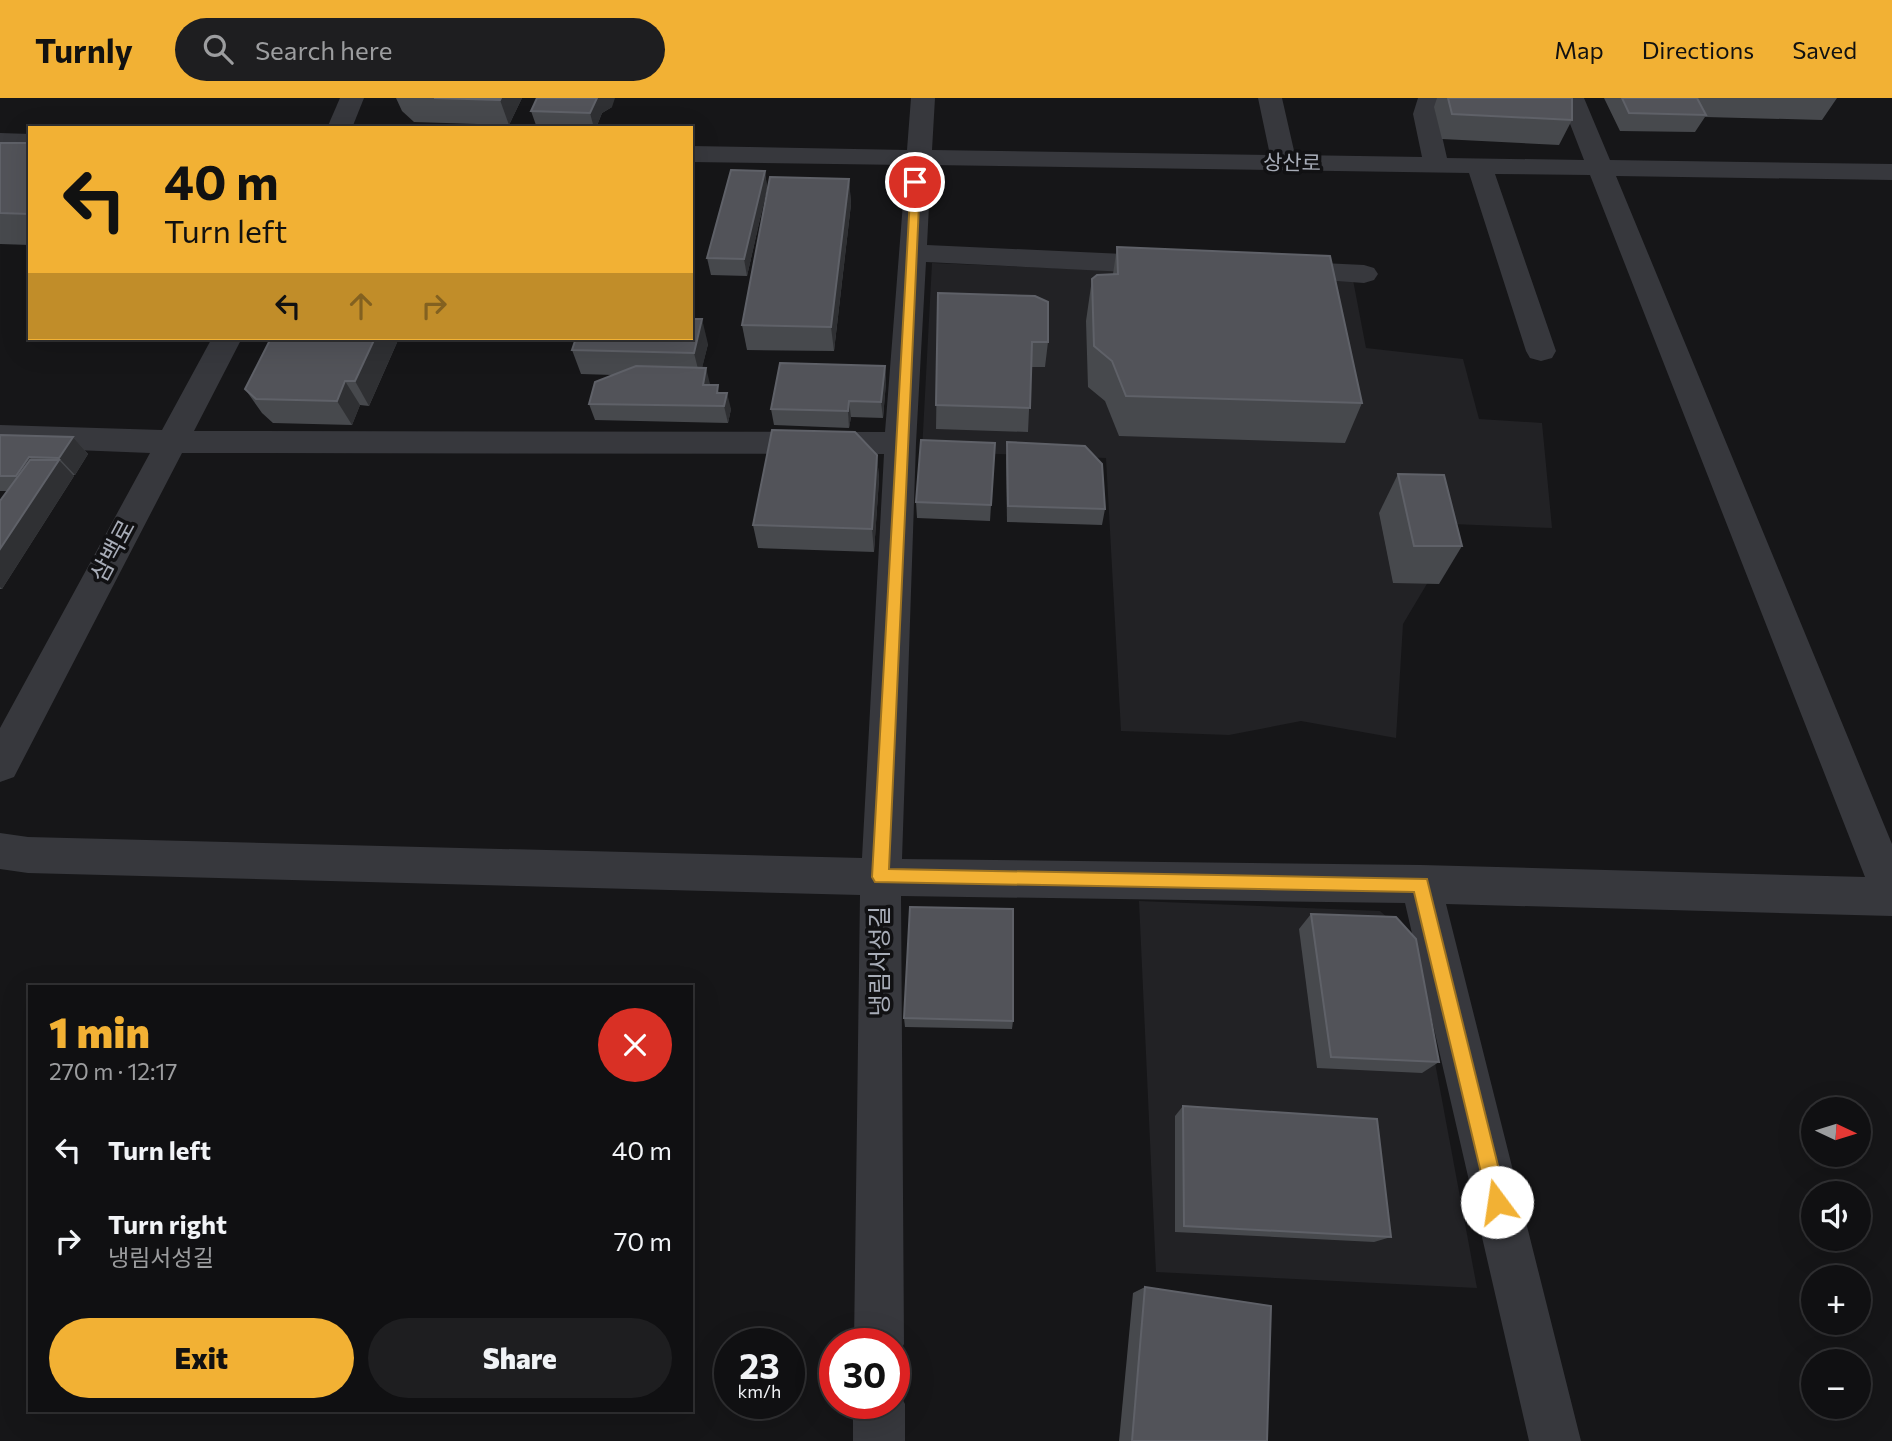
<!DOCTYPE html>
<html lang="en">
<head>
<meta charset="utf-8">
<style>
  body { margin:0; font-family:Commissioner,"Noto Sans KR",sans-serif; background:#1e1e20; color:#f1f3f6; height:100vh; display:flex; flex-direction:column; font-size:26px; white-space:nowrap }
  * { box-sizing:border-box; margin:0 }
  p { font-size:23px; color:#9c9d9f }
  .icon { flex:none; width:38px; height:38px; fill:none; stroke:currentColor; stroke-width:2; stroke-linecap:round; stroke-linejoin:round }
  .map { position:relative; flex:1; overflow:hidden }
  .panel { position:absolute; left:28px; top:887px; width:665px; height:427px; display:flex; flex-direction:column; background:#101012; border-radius:0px; box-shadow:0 7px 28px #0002,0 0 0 2px #303032 }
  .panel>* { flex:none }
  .hud { position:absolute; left:28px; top:28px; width:665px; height:214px; border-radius:0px; box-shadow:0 7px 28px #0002,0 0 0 2px #303032; background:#f2b134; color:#111; overflow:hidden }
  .needle { width:46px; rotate:94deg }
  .fabs { position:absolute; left:1801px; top:999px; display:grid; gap:14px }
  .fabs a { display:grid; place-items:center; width:70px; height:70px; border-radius:50%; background:#101012; box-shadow:0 7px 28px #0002,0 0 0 2px #303032; font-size:35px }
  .speed { position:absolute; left:714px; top:1230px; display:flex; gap:14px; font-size:35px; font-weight:700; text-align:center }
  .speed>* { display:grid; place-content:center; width:91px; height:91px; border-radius:50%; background:#101012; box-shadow:0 7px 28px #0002,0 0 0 2px #303032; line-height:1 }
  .speed small { font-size:18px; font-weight:400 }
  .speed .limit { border:10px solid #d22; background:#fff; color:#111 }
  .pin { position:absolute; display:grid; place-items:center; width:60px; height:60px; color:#fff; margin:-30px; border:4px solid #fff; border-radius:50%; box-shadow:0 2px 7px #0007 }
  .me { position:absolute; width:77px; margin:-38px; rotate:346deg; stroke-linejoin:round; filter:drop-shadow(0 0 5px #0008) }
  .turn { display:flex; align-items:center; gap:24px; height:147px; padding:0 21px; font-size:32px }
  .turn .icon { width:91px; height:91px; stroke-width:2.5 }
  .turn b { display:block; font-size:49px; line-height:60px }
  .lanes { display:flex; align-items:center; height:66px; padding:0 21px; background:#0003; justify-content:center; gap:35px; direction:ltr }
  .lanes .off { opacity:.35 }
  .round { display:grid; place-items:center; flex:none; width:74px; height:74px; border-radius:37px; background:#1e1e20 }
  .headline { display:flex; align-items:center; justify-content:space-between; height:119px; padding:0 21px }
  h1 { font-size:42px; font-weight:800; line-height:52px; color:#f2b134 }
  .cta { display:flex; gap:14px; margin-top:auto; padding:14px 21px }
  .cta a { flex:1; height:80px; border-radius:42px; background:#f2b134; color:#111; font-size:28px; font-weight:800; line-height:80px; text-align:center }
  .cta a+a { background:#1e1e20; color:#f1f3f6 }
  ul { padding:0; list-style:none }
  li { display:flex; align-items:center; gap:21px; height:91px; padding:0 21px }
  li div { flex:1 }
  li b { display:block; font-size:26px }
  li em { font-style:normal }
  header { display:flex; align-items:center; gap:42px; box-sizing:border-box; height:98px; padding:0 35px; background:#f2b134; color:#111 }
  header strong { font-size:33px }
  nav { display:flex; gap:38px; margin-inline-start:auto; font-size:24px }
  .search { width:490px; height:63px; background:#1e1e20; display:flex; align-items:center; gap:18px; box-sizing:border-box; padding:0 24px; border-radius:38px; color:#9c9d9f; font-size:26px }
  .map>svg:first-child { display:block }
  .built { fill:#222225 }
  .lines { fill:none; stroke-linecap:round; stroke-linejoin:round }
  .minor { fill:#37383d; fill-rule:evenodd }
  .wall { fill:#47494d }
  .shaded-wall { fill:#2f3033 }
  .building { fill:#525359; stroke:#5f6168; stroke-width:2 }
  .route { fill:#f2b134; stroke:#9d7322; stroke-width:2 }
  .labels { text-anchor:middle; stroke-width:7; stroke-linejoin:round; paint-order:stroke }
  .far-street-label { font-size:21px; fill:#a8adb8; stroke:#111113 }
  .street-label { font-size:24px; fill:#a8adb8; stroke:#111113 }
</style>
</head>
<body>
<header>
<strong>Turnly</strong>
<div class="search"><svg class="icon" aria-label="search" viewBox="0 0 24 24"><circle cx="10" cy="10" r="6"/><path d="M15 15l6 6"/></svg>Search here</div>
<nav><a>Map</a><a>Directions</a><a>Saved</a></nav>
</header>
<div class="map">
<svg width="1892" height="1343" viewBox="0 0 1892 1343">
  <rect width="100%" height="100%" fill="#161618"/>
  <!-- built -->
  <g class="built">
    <polygon points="932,165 1353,182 1366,250 1463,261 1479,321 1542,325 1552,430 1452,426 1437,469 1403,526 1396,640 1301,623 1229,637 1121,633 1106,360 922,353"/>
    <polygon points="1139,803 1380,813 1412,841 1477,1190 1156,1174"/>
  </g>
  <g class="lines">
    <!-- minor -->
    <g class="minor">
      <polygon points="340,0 364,0 352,30 327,30"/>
      <path d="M911 0H935L932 52 1270 57 1258 0H1282L1295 57 1422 59 1413 16 1418 0H1442L1437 16 1447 60 1584 62 1560 0H1584L1610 62 1892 66V82L1616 78 1892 746V818L1446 806 1581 1343H1529L1405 805 901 798 904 1246 894 1265V1246H854L860 797 28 775 0 771V735L28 739 862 760 884 356 182 355 14 679 0 684V630L150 355 0 349V327L162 332 212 240H242L194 333 885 334 906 67 691 64V48L907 52ZM931 67 1469 75 1526 253 1530 260 1541 263 1552 260 1556 253 1495 76 1590 77 1865 779 1421 767 902 761 916 345 926 164 1167 176 1177 173 1181 167 1177 161 1167 158 927 147Z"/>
      <polygon points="0,35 30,36 30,52 0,51"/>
      <polygon points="1280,163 1364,167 1374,170 1378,176 1374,182 1364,185 1270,178 1266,172 1270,166"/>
      <polygon points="894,1286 905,1306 905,1343 853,1343 853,1306 894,1306"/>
    </g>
  </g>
  <!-- wall -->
  <g class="wall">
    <polygon points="396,0 522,0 509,27 414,24 402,13"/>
    <polygon points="1437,0 1572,0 1572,22 1559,47 1442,41 1434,9"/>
    <polygon points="1604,0 1837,0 1822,22 1705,19 1695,34 1620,33"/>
    <polygon points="612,9 602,15 596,30 537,30 531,13"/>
    <polygon points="0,45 30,45 30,147 0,146"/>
    <polygon points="765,73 767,90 747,178 711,177 707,160"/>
    <polygon points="849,81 851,106 834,253 747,252 742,227"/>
    <polygon points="1117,149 1362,305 1345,345 1119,338 1105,303 1088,289 1086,223 1092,181 1113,176"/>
    <polygon points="938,195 1048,244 1045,269 1031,269 1028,334 936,331"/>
    <polygon points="82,240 165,240 162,244 84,242"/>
    <polygon points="399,240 369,308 360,307 352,327 273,325 262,315 245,291"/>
    <polygon points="708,246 702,269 710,287 720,295 731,311 728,325 595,322 589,306 613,277 581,276 572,252"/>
    <polygon points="885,268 886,284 883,320 851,319 849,330 774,327 771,311"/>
    <polygon points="0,337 73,339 88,356 75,377 73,377 74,378 2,491 0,491 0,403 7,393 0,393"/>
    <polygon points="1007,344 1105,411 1102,427 1007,424 1006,361"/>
    <polygon points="995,345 990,423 917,420 916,404"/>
    <polygon points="877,357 879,381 874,454 758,450 753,427"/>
    <polygon points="1398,376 1462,448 1439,486 1393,485 1379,415"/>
    <polygon points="1311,816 1439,964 1422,975 1317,970 1299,831"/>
    <polygon points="904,920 1013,923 1012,931 905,929"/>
    <polygon points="1183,1008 1391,1139 1374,1144 1175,1134 1175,1018"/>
    <polygon points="1145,1189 1267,1343 1119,1343 1133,1195"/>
  </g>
  <!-- shaded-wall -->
  <g class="shaded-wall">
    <polygon points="501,0 522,0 509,27 500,2"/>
    <polygon points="597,0 615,0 612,9 602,15 596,30 594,30 590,15"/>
    <polygon points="765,73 767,90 747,178 744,161"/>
    <polygon points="849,81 851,106 834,253 831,229"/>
    <polygon points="702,221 708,246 700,279 694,255"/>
    <polygon points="375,240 399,240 369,308 355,283"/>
    <polygon points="885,268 886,284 883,320 881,304"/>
    <polygon points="706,270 710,286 707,304 703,287"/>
    <polygon points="345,283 360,307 352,327 337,303"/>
    <polygon points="727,295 731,311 728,325 724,308"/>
    <polygon points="849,303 851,319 849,330 848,313"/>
    <polygon points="73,339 88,356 75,377 59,360"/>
    <polygon points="877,357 879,381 874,454 872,431"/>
    <polygon points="29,359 45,375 33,394 16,378"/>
    <polygon points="59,362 74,378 2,491 0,489 0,451"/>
  </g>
  <!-- building -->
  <g class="building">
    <polygon points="434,0 501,0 500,2"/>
    <polygon points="537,0 597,0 590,15 531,13"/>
    <polygon points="1448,0 1572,0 1572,22 1452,16"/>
    <polygon points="1622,0 1697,0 1706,17 1629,15"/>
    <polygon points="0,45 30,45 30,116 0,115"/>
    <polygon points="731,72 765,73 744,161 707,160"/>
    <polygon points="770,79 849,81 831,229 742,227"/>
    <polygon points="1117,149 1330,158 1362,305 1126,298 1112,263 1094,248 1092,181 1097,177 1118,176"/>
    <polygon points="938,195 1035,198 1048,204 1048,244 1032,244 1030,310 936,307"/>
    <polygon points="691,221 702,221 694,255 572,252 576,240 691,240"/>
    <polygon points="271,240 375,240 355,283 345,283 337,303 256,301 245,291"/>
    <polygon points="780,265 885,268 881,304 849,303 848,313 771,311"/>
    <polygon points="636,268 706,270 703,287 718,287 717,295 727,295 724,308 589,306 595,284"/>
    <polygon points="772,332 855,334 877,357 872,431 753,427"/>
    <polygon points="0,337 73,339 59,360 29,359 16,378 0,378"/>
    <polygon points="921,342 995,345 991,407 916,404"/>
    <polygon points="1007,344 1085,348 1102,366 1105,411 1008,408"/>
    <polygon points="30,362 59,362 0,451 0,403"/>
    <polygon points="1398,376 1444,377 1462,448 1414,448"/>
    <polygon points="910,809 1013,811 1013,923 904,920"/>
    <polygon points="1311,816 1396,819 1416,841 1439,964 1331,959"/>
    <polygon points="1183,1008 1377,1021 1391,1139 1184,1128"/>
    <polygon points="1145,1189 1271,1208 1267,1343 1132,1343"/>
  </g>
  <!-- route -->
  <polygon class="route" points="911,82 920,84 889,771 1427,781 1507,1104 1504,1111 1497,1114 1491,1111 1488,1104 1414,794 875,784 872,779"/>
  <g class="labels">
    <!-- far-street labels -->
    <g class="far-street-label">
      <text transform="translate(1292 65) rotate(1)" y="7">상산로</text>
    </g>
    <!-- street labels -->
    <g class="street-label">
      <text transform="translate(113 453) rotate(-62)" y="8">삼백로</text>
      <text transform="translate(880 863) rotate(-90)" y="8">냉림서성길</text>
    </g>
  </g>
</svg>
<div class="fabs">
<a><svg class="needle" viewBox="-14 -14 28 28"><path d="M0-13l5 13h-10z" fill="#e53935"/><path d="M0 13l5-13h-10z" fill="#9c9d9f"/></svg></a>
<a><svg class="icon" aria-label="sound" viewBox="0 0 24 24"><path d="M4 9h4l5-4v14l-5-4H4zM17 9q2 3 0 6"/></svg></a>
<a>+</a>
<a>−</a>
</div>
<div class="speed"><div>23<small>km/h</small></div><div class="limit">30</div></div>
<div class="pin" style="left:915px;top:84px;background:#d93025"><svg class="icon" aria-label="arrive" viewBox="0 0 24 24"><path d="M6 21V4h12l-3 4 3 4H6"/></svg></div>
<svg class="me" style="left:1497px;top:1104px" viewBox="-20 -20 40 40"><circle r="19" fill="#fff"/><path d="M0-13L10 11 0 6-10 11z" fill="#f2b134"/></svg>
<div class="hud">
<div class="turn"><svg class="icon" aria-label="left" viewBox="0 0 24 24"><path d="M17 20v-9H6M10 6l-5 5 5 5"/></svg><div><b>40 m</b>Turn left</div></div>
<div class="lanes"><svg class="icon" aria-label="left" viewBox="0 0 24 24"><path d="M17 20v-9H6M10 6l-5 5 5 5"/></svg><svg class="icon off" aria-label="ahead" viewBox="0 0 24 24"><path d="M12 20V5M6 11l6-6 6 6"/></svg><svg class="icon off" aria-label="right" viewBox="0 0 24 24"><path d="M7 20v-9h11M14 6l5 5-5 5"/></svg></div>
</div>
<section class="panel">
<div class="headline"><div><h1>1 min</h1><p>270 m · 12:17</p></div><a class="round" style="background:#d93025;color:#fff"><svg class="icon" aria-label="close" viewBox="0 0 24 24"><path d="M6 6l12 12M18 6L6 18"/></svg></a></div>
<ul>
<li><svg class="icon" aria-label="left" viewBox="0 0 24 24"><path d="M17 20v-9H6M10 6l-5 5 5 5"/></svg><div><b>Turn left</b></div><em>40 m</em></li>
<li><svg class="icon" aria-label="right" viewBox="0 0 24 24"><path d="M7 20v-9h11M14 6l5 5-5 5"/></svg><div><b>Turn right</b><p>냉림서성길</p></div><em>70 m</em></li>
</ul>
<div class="cta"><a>Exit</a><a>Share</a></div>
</section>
</div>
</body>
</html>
